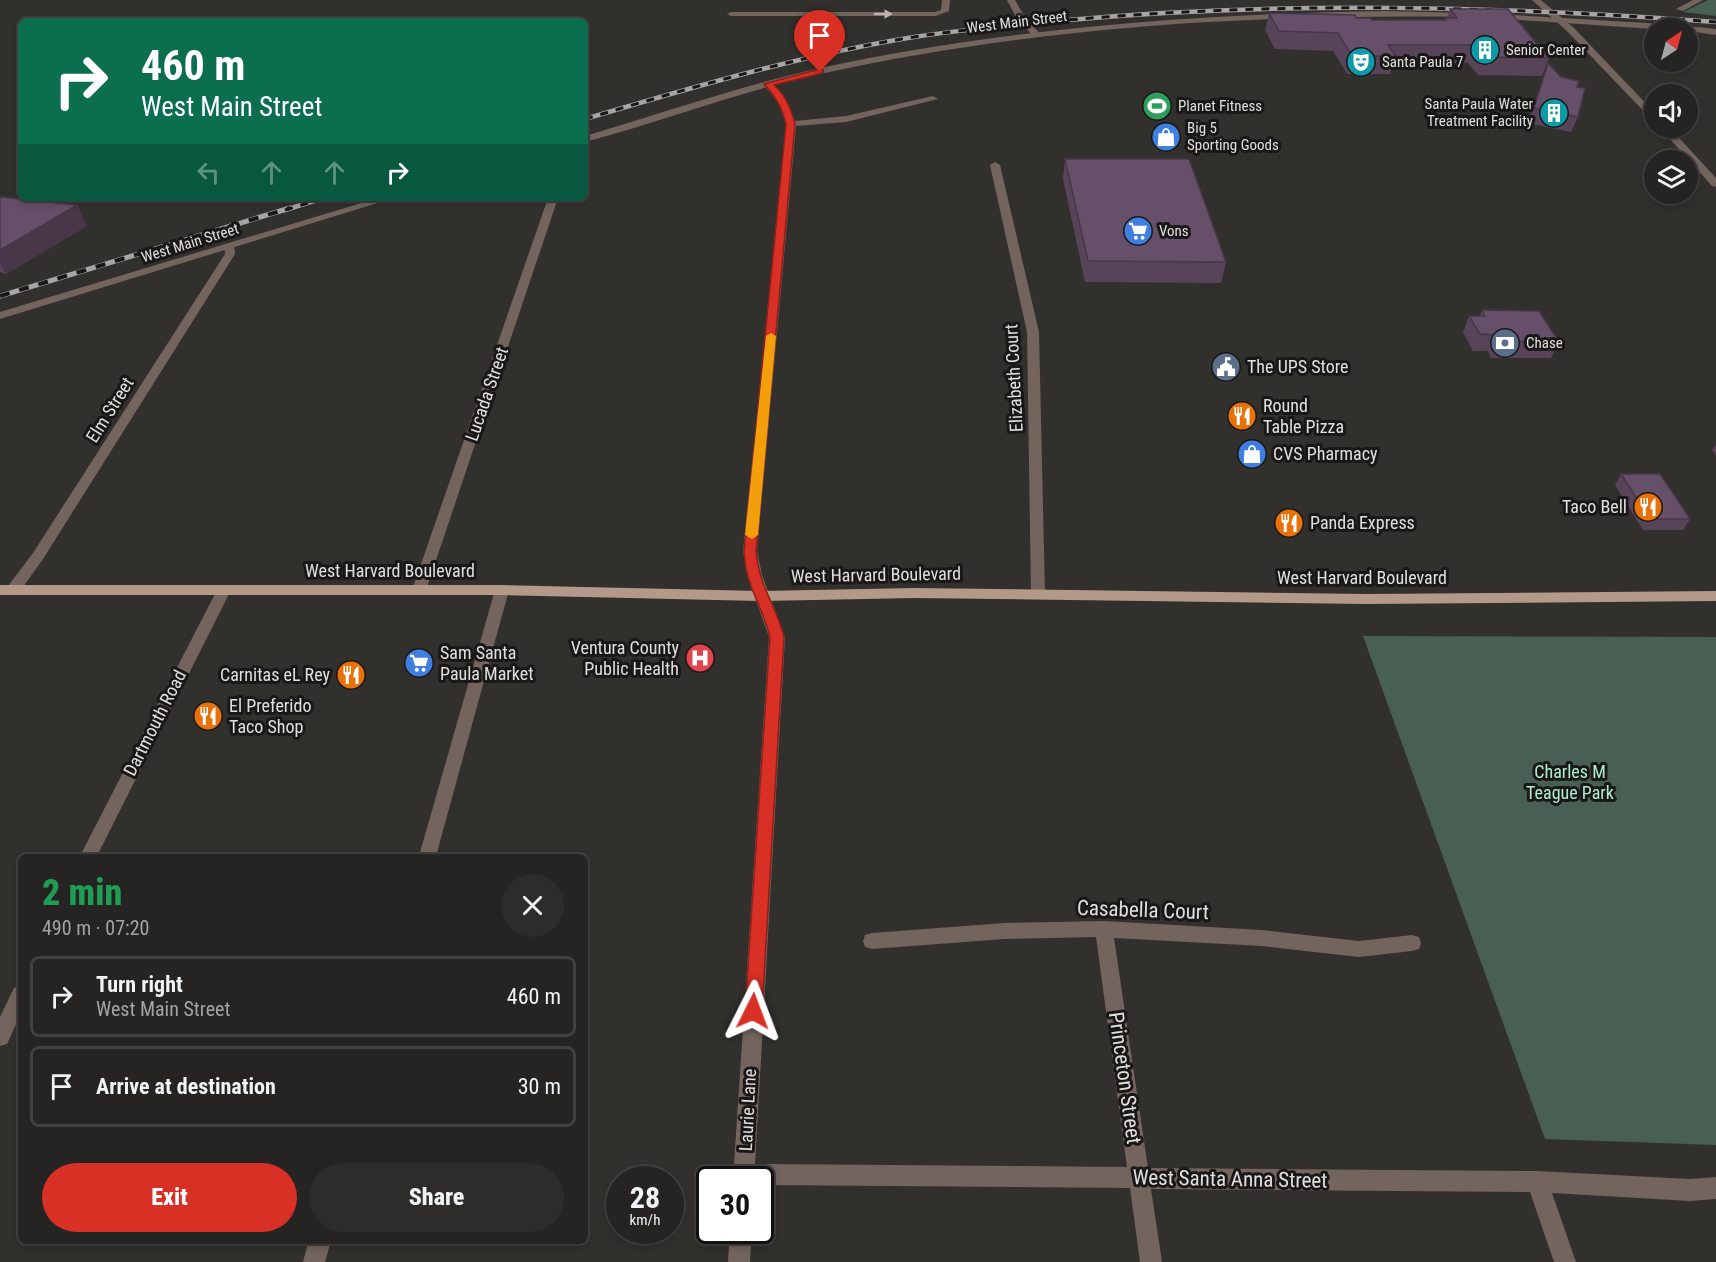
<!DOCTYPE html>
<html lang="en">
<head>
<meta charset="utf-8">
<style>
  body { margin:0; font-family:"Roboto Condensed",sans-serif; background:#2e2c2a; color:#f1f3f6; height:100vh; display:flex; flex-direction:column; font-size:22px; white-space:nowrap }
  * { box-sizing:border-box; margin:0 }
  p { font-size:20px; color:#a4a4a5 }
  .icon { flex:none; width:33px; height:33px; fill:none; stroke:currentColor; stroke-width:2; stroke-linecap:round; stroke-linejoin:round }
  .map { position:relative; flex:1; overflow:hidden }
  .drawer { position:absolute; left:18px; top:854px; width:570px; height:390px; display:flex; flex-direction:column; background:#262422; border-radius:9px; box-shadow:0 3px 9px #0003,0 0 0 2px #424140 }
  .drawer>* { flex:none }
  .guide { position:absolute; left:18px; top:18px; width:570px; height:183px; border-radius:9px; box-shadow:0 3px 9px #0003,0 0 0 2px #424140; background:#0b6e4f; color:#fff; overflow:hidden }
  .needle { width:39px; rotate:36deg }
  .controls { position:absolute; left:1644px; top:18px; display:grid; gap:12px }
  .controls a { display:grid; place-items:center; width:54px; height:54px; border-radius:50%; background:#262422; box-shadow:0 3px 9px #0003,0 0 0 2px #424140; font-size:30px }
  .speed { position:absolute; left:606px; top:1166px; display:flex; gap:12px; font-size:30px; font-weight:700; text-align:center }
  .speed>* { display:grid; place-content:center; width:78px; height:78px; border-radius:50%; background:#262422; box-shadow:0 3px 9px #0003,0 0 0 2px #424140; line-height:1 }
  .speed small { font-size:15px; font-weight:400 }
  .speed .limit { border:3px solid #111; border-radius:9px; background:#fff; color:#111 }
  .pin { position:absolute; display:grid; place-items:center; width:51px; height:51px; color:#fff; margin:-62px -26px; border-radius:50% 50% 50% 0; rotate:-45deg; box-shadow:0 0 6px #0007 }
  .pin .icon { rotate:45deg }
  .me { position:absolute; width:66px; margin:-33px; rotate:3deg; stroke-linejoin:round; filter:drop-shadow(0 0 4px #0008) }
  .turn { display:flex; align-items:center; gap:21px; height:126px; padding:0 24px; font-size:27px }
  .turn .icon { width:78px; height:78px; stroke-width:2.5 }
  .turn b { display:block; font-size:42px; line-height:51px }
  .lanes { display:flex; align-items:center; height:57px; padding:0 24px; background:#0003; justify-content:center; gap:30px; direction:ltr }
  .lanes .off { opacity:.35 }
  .round { display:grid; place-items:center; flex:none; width:63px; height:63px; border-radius:32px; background:#2e2c2a }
  .summary { display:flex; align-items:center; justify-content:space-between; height:102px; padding:0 24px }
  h1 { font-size:36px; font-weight:800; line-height:45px; color:#1e9e55 }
  .action { display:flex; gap:12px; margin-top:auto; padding:12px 24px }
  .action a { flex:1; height:69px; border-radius:36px; background:#d93025; color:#fff; font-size:24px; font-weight:800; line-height:69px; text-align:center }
  .action a+a { background:#2e2c2a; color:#f1f3f6 }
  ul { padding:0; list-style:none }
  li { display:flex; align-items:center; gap:18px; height:81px; margin:0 12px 9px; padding:0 12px; border:3px solid #424140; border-radius:9px }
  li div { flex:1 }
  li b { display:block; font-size:22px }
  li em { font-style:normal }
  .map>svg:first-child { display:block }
  .green { fill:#485f53 }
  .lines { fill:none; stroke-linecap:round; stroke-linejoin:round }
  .minor { fill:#73655d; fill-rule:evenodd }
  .tertiary { fill:#73655d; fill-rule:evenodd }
  .primary { fill:#b59988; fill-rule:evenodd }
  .rail-far1-casing { stroke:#a8a6a5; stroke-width:4.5 }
  .rail-casing { stroke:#a8a6a5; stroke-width:5 }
  .rail-far1 { stroke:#191817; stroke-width:3; stroke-dasharray:8; stroke-linecap:butt }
  .rail { stroke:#191817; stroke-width:4; stroke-dasharray:10; stroke-linecap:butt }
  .wall { fill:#584459 }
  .shaded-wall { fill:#473749 }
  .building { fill:#664f68; stroke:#473749; stroke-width:1.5 }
  .oneway { fill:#bab4b1 }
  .route { fill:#d93025; stroke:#8d1f18; stroke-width:1.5 }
  .slow { fill:#f59e0b }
  .labels { text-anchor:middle; stroke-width:6; stroke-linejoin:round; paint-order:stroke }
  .far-street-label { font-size:15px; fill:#e1dfde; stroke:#191817 }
  .far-poi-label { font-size:15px; fill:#e1dfde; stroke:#191817; text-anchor:start }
  .poi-label { font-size:18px; fill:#e1dfde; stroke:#191817; text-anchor:start }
  .street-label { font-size:18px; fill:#e1dfde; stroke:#191817 }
  .park-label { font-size:18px; fill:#adeece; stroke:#191817 }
  .near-street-label { font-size:21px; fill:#e1dfde; stroke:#191817 }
</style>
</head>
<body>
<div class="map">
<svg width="1716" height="1262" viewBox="0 0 1716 1262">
  <rect width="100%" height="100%" fill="#32302d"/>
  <!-- green -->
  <g class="green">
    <polygon points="1708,0 1716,0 1716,16 1683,12"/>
    <polygon points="1363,636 1716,637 1716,1145 1545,1139"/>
  </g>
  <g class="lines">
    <!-- minor -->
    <g class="minor">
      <polygon points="942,0 950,0 949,11 936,16 731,16 727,14 731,12 935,12 941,10"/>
      <polygon points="1007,0 1015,0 1023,14 1040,34 1039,36 1033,36 1016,17"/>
      <polygon points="1532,0 1541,0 1574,28 1654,112 1654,120 1651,119 1568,32"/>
      <polygon points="1693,0 1703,0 1683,11 1676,9"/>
      <polygon points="765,82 771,82 784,97 795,121 846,116 933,96 938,99 846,122 796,126 757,551 762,575 785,637 755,1164 1127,1167 1096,937 1004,939 872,949 865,947 863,941 865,935 872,933 1004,923 1104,921 1262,930 1359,941 1412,935 1419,937 1421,943 1419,949 1412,951 1359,957 1262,946 1114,938 1148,1168 1537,1171 1690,1179 1716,1177 1716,1199 1690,1201 1552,1193 1576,1262 1554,1262 1530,1192 1151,1189 1162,1262 1140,1262 1130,1188 760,1185 760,1179 733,1179 769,637 747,575 743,551 786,124 778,102 763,84"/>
      <polygon points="1660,128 1670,128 1716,178 1716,187 1712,186"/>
      <polygon points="995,162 1000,165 1039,332 1045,594 1038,599 1031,594 1027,332 990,165"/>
      <polygon points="548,198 558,198 426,590 419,595 414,594 412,590"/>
      <polygon points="229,243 234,246 235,254 43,559 18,594 8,594 6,590 8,586 33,553 225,254 224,246"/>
      <polygon points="224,585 231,590 97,856 80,856 217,590"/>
      <polygon points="502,585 509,590 436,856 419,856 495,590"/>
      <polygon points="21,985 21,1014 7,1044 0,1046 0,1017 14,988"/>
      <polygon points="730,1230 752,1230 750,1262 728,1262"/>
      <polygon points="309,1240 331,1240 325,1262 303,1262"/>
    </g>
    <!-- tertiary -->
    <g class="tertiary">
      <path d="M1386 11 1468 13 1472 15 1468 17C1250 14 1033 27 820 74 740 91 664 121 585 142V136C663 113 740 86 820 68 1006 28 1196 14 1386 11Z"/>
      <polygon points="1495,14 1680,25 1684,28 1654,29 1492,18 1491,16"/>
      <polygon points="1688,26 1716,29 1716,35 1688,31 1688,28 1684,28"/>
      <polygon points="378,198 394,198 0,319 0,312"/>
    </g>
    <!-- primary -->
    <polygon class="primary" points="0,585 502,585 760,591 915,588 1367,594 1716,591 1716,601 1367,604 915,598 760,601 502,595 0,595"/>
    <!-- rail-far1 casing -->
    <g class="rail-far1-casing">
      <g id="rail-far1">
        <path d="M585 119C693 87 802 55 914 37 965 29 1016 25 1068 20 1284 1 1500 6 1716 22"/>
        <polyline points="285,210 324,198"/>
      </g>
    </g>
    <!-- rail casing -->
    <g class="rail-casing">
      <polyline id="rail" points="0,296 290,208"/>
    </g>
    <!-- rail-far1 -->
    <use href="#rail-far1" class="rail-far1"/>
    <!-- rail -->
    <use href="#rail" class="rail"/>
  </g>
  <!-- wall -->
  <g class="wall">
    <polygon points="1450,9 1549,58 1542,76 1478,75 1468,63 1393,63 1390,74 1347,74 1333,51 1275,49 1265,30 1269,13 1356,18 1372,20 1445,20 1445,18 1447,18"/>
    <polygon points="1548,63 1561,77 1577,87 1578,117 1571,132 1528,123"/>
    <polygon points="1065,159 1226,262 1221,283 1085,282 1063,179"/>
    <polygon points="0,197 77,205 87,226 6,274 0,272"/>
    <polygon points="1482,310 1559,342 1551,358 1491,358 1488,351 1473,351 1463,332 1469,316 1480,316"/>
    <polygon points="1716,445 1716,455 1712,450"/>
    <polygon points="1621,474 1690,519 1683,530 1643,530 1615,485"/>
  </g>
  <!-- shaded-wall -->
  <polygon class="shaded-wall" points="77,205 87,226 6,274 0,264 0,250"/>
  <!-- building -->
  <g class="building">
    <polygon points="1450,9 1508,9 1549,58 1484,57 1475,45 1388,45 1396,56 1352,56 1338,33 1279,31 1269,13 1355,15 1356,18 1370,18 1372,20 1446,20 1445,18 1457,18"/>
    <polygon points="1548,63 1561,77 1579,81 1577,87 1585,88 1578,117 1534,108"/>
    <polygon points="1065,159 1189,159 1226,262 1088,261"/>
    <polygon points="0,197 1,197 77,205 0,250"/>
    <polygon points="1482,310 1539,311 1559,342 1498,341 1495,335 1480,334 1469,316 1485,316"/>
    <polygon points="1621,474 1660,474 1690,519 1650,519"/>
  </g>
  <!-- one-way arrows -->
  <defs><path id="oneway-solid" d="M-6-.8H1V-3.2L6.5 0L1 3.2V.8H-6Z" transform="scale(1.5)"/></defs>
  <use class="oneway" href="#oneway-solid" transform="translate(883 14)"/>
  <!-- route -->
  <path class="route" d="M820 69 823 70V73L774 85C786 96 791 109 795 124L756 551C759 588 776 604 784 637L762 1011 760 1017 753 1020 747 1017 745 1011 770 637C762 604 746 588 744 551L786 124C782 107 776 97 764 84Z"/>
  <!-- slow -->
  <polygon class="slow" points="771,333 776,336 758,535 752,539 745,535 766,336"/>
  <!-- icons -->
  <defs>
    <g id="building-disc" transform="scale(1.5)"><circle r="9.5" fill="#0f9aa8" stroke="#191817"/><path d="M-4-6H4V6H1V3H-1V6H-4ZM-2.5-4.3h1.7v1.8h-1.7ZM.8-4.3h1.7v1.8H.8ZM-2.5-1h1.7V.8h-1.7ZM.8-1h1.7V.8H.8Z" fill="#fff"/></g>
    <g id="theatre-disc" transform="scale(1.5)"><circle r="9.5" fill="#0f9aa8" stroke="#191817"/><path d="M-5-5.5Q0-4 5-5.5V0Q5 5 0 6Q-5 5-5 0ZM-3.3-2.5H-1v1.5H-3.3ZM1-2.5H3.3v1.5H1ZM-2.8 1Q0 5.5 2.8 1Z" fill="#fff"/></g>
    <g id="stadium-disc" transform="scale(1.5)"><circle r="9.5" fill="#2e9e5b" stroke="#191817"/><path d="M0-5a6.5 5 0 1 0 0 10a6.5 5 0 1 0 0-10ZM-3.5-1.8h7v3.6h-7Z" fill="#fff"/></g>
    <g id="shop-disc" transform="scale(1.5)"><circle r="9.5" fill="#3f7fe0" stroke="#191817"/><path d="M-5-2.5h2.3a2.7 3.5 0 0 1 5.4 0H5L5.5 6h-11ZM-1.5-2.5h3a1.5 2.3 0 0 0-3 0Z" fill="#fff"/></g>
    <g id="supermarket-disc" transform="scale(1.5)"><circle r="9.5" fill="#3f7fe0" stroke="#191817"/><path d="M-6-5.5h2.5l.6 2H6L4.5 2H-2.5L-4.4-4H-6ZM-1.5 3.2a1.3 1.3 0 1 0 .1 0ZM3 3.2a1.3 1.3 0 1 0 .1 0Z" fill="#fff"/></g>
    <g id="bank-disc" transform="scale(1.5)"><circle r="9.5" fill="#5c6f8a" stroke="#191817"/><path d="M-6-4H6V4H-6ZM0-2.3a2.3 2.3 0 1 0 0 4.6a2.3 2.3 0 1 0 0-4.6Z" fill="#fff"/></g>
    <g id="civic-disc" transform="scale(1.5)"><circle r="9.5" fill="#5c6f8a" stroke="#191817"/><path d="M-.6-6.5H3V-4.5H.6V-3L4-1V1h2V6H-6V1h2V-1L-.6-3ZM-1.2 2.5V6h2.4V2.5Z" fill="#fff"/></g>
    <g id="restaurant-disc" transform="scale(1.5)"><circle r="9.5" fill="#e8710a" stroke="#191817"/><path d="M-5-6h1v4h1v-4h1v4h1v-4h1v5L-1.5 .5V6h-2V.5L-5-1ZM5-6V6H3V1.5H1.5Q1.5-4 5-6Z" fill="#fff"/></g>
    <g id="hospital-disc" transform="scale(1.5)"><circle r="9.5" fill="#e0444e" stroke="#191817"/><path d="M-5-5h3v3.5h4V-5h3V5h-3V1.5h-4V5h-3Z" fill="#fff"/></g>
  </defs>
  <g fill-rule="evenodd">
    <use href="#building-disc" x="1485" y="50"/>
    <use href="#theatre-disc" x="1361" y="62"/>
    <use href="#stadium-disc" x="1157" y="106"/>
    <use href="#building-disc" x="1554" y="113"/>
    <use href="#shop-disc" x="1166" y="137"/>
    <use href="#supermarket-disc" x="1138" y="231"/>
    <use href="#bank-disc" x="1505" y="343"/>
    <use href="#civic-disc" x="1226" y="367"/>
    <use href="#restaurant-disc" x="1242" y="416"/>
    <use href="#shop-disc" x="1252" y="454"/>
    <use href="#restaurant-disc" x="1648" y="507"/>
    <use href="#restaurant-disc" x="1289" y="523"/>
    <use href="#hospital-disc" x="700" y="658"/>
    <use href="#supermarket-disc" x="419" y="663"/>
    <use href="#restaurant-disc" x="351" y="675"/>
    <use href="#restaurant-disc" x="208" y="716"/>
  </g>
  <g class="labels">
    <!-- far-street labels -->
    <g class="far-street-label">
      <text transform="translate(1017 22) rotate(-7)" y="5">West Main Street</text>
      <text transform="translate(190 243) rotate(-17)" y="5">West Main Street</text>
    </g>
    <!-- far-poi labels -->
    <g class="far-poi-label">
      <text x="1506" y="55">Senior Center</text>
      <text x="1382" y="67">Santa Paula 7</text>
      <text x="1533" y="109" text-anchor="end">Santa Paula Water<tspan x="1533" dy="17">Treatment Facility</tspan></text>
      <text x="1178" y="111">Planet Fitness</text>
      <text x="1187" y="133">Big 5<tspan x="1187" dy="17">Sporting Goods</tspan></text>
      <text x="1159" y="236">Vons</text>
      <text x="1526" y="348">Chase</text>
    </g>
    <!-- poi labels -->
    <g class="poi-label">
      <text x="1247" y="373">The UPS Store</text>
      <text x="1263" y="412">Round<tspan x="1263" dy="21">Table Pizza</tspan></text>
      <text x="1273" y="460">CVS Pharmacy</text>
      <text x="1627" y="513" text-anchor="end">Taco Bell</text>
      <text x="1310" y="529">Panda Express</text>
      <text x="679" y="654" text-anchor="end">Ventura County<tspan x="679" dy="21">Public Health</tspan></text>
      <text x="440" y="659">Sam Santa<tspan x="440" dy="21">Paula Market</tspan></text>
      <text x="330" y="681" text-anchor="end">Carnitas eL Rey</text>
      <text x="229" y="712">El Preferido<tspan x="229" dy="21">Taco Shop</tspan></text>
    </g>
    <!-- street labels -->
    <g class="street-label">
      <text transform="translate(1014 378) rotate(-93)" y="6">Elizabeth Court</text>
      <text transform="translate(487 394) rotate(-71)" y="6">Lucada Street</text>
      <text transform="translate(110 410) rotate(-58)" y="6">Elm Street</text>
      <text x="390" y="577">West Harvard Boulevard</text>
      <text transform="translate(876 575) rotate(-1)" y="6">West Harvard Boulevard</text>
      <text x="1362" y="584">West Harvard Boulevard</text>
      <text transform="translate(155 723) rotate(-63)" y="6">Dartmouth Road</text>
      <text transform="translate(748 1110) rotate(-87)" y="6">Laurie Lane</text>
    </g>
    <!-- park labels -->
    <g class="park-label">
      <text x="1570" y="778">Charles M<tspan x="1570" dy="21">Teague Park</tspan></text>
    </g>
    <!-- near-street labels -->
    <g class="near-street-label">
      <text transform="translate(1143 910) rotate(2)" y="7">Casabella Court</text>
      <text transform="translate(1125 1078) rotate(82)" y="7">Princeton Street</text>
      <text transform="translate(1230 1179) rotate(1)" y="7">West Santa Anna Street</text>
    </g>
  </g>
</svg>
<div class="controls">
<a><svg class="needle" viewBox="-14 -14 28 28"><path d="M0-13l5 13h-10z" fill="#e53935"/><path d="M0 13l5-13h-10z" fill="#a4a4a5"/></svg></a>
<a><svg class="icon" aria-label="sound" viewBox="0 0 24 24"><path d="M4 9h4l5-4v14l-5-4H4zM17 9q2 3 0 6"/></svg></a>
<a><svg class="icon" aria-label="layers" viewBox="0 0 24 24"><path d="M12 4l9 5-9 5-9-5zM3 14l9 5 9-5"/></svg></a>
</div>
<div class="speed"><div>28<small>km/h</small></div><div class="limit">30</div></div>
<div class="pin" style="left:820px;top:72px;background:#d93025"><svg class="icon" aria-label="arrive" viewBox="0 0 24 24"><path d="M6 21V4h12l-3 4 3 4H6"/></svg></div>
<svg class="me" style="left:753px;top:1011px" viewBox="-20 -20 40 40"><path d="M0-17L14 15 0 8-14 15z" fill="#d93025" stroke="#fff" stroke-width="4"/></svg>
<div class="guide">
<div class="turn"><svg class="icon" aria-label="right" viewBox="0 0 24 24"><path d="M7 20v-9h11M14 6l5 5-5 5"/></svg><div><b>460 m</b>West Main Street</div></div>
<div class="lanes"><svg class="icon off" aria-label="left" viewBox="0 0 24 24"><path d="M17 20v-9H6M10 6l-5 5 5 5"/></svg><svg class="icon off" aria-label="ahead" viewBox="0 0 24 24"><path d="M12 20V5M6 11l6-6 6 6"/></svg><svg class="icon off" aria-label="ahead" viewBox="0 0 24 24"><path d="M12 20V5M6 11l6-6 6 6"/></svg><svg class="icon" aria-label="right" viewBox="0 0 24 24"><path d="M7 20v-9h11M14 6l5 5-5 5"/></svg></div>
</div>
<section class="drawer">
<div class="summary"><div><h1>2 min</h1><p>490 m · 07:20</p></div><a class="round"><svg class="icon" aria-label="close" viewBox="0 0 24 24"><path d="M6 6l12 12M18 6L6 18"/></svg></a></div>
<ul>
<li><svg class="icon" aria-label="right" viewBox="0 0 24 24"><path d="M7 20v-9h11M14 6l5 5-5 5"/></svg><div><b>Turn right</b><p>West Main Street</p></div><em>460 m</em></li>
<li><svg class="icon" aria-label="arrive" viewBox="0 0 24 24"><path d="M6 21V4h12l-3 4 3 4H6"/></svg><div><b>Arrive at destination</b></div><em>30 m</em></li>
</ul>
<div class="action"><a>Exit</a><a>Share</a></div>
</section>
</div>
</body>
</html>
